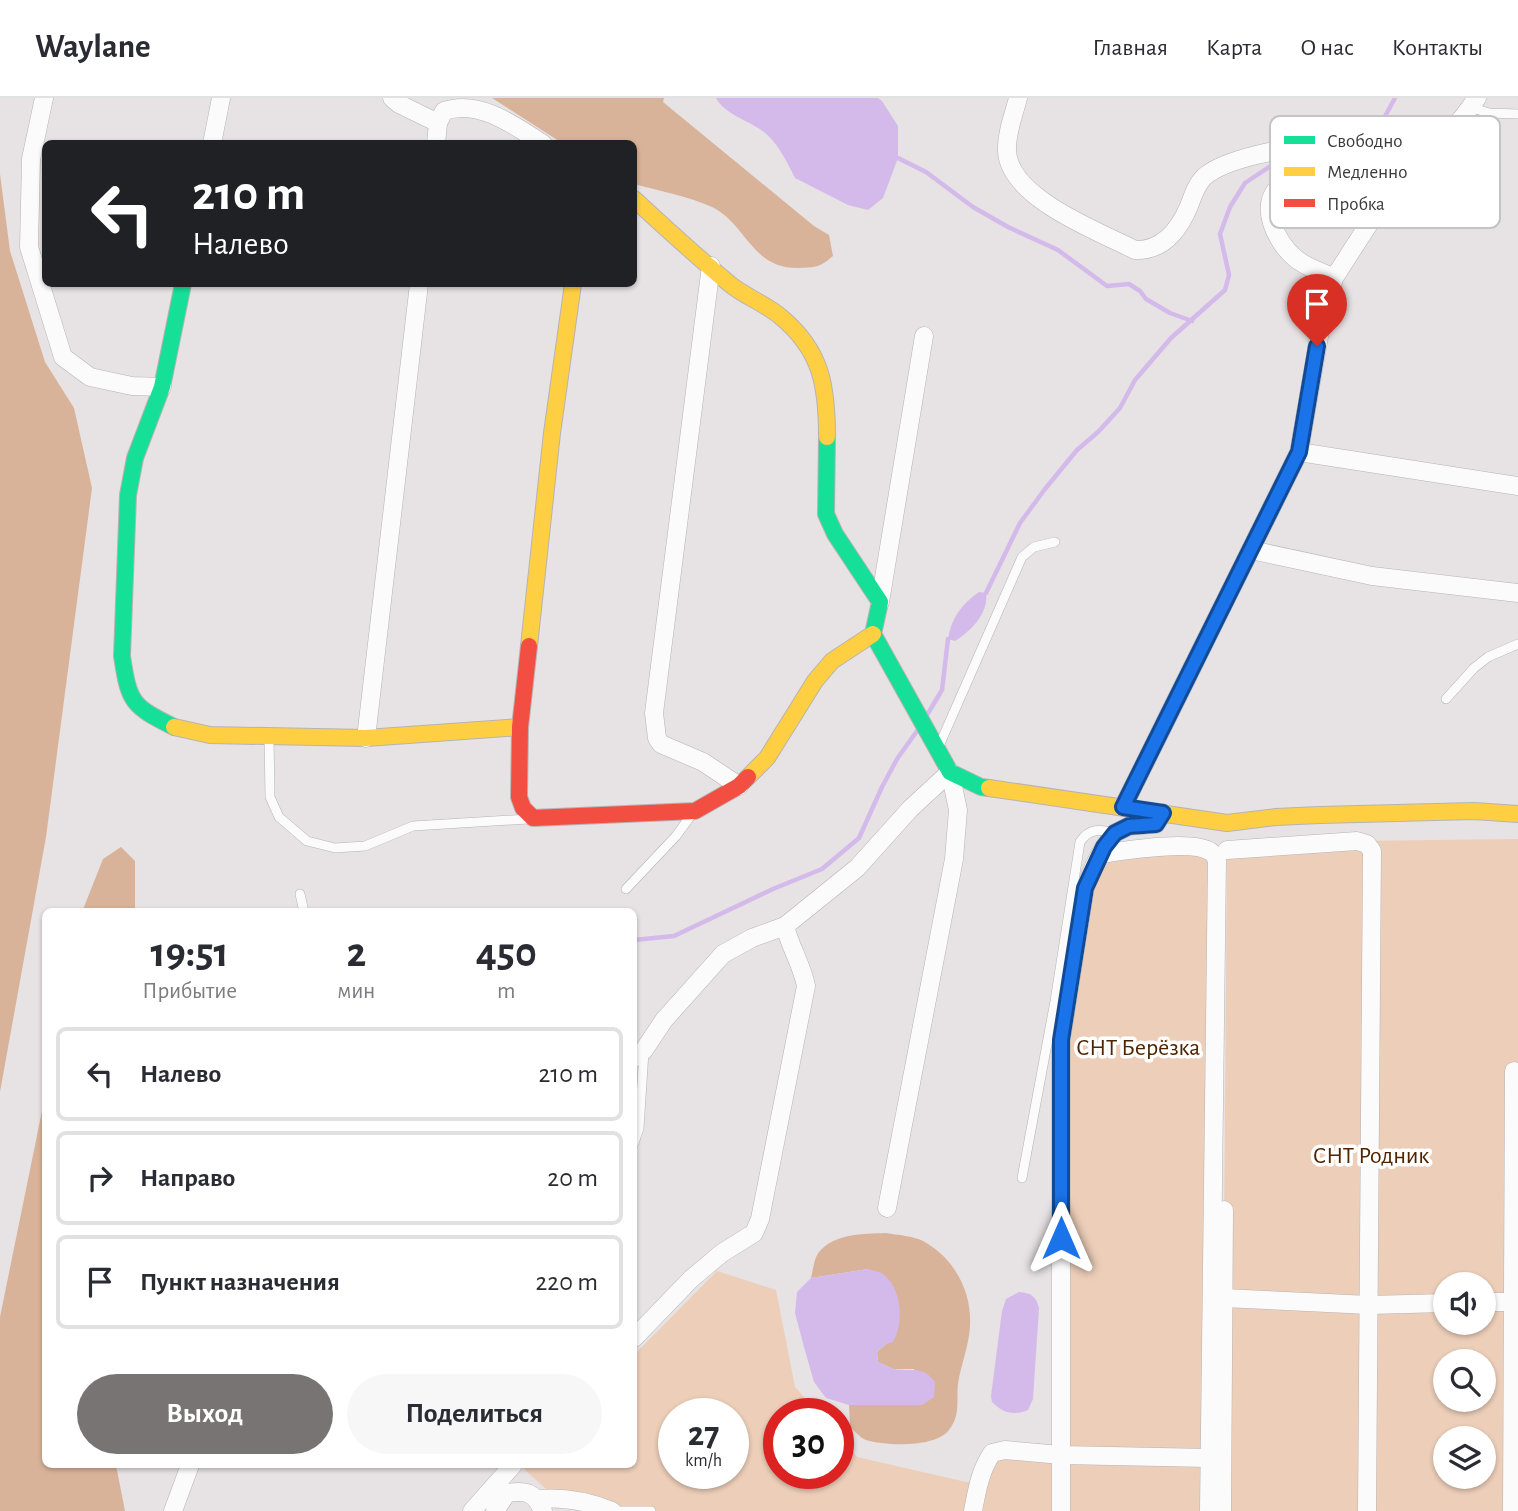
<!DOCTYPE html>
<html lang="ru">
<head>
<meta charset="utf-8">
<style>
  body { margin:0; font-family:"Alegreya Sans",sans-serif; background:#f7f7f7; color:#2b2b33; height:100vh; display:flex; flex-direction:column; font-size:26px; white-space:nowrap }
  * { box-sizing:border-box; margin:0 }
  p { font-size:23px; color:#7c7c81 }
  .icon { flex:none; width:38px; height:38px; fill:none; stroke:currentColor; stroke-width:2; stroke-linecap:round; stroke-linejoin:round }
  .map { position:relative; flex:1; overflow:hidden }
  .panel { position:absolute; left:42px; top:810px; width:595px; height:560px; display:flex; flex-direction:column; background:#fff; border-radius:10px; box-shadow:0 2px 5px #0004 }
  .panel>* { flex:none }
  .hud { position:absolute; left:42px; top:42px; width:595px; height:147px; border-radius:10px; box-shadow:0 2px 5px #0004; background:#202124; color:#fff; overflow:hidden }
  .fabs { position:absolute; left:1433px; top:1174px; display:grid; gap:14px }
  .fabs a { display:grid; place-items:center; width:63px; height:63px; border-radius:50%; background:#fff; box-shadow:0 2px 5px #0004; font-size:35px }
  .speed { position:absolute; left:658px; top:1300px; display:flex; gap:14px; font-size:35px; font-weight:700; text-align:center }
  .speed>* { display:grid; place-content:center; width:91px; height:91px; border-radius:50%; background:#fff; box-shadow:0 2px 5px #0004; line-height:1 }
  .speed small { font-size:18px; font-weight:400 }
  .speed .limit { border:10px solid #d22; background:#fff; color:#111 }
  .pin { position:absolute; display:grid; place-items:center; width:60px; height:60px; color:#fff; margin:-72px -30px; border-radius:50% 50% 50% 0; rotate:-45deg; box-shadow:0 0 7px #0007 }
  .pin .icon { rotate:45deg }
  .me { position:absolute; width:77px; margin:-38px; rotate:0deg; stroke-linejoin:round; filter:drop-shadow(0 0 5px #0008) }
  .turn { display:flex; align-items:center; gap:24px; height:147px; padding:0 35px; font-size:32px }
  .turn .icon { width:91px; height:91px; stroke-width:2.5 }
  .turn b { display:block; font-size:49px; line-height:60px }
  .eta { display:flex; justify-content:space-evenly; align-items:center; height:119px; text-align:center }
  .eta b { font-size:42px; font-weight:700; line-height:49px }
  .cta { display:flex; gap:14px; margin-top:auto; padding:14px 35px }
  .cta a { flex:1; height:80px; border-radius:42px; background:#787474; color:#fff; font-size:28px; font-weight:700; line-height:80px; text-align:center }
  .cta a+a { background:#f7f7f7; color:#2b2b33 }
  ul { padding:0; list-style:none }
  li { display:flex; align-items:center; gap:21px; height:94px; margin:0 14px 10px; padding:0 21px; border:4px solid #e1e1e2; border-radius:10px }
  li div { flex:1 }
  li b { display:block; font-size:26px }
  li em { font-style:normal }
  header { display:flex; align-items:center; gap:42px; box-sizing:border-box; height:98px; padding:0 35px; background:#fff; border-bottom:2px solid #e1e1e2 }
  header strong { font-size:33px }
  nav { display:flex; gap:38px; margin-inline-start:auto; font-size:24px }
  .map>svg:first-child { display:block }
  .green { fill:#ecceb9; fill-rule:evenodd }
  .forest { fill:#d9b399 }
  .water { fill:#d4baea }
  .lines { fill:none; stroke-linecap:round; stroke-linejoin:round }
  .stream { stroke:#d4baea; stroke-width:4.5 }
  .lane-casing { stroke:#b7b3b4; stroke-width:10 }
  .street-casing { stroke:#b7b3b4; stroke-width:19 }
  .fast-casing { stroke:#b7b3b4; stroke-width:18 }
  .slow-casing { stroke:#b7b3b4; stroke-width:18 }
  .jam-casing { stroke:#b7b3b4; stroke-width:18 }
  .lane { stroke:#fbfbfb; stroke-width:9 }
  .street { stroke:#fbfbfb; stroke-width:18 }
  .fast { stroke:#16e098; stroke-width:16 }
  .slow { stroke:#ffcf43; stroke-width:16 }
  .jam { stroke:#f24e42; stroke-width:16 }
  .route-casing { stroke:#114b97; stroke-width:18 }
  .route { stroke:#1a73e8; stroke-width:12 }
  .labels { text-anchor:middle; stroke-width:7; stroke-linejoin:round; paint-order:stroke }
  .park-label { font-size:24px; fill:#4e2500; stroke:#fff }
  .key { fill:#fff; stroke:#c4c4c4; stroke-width:2 }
  .key-label { font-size:19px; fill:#3c3939 }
</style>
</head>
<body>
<header>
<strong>Waylane</strong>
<nav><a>Главная</a><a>Карта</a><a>О нас</a><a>Контакты</a></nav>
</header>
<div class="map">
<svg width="1518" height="1413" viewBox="0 0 1518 1413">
  <rect width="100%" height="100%" fill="#e7e2e3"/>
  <!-- green -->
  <g class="green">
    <path d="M1518 741V1413H1222L1227 752 1357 743ZM1446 1186H1484V1225H1446ZM1446 1264H1484V1302H1446ZM1446 1340H1484V1379H1446Z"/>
    <path d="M1213 754 1209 1413H612L555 1399 524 1371 528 1367H634V1257L717 1173 776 1192 795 1289 819 1316H779V1376H838V1338L857 1359 966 1384H979L992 1355 1061 1357V942L1101 756ZM674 1316H733V1376H674Z"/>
  </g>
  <!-- forest -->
  <g class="forest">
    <path d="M492 0H664L663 4 814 128 829 137 833 158C819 170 816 169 799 170 751 171 747 126 712 109 688 98 659 93 634 86V46L562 45Z"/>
    <polygon points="0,76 10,153 45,264 74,310 92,390 46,739 0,994"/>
    <polygon points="121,749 135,763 135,814 82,814 103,761"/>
    <polygon points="45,998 46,1367 116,1367 125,1413 0,1413 0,1219"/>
    <path d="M886 1135C898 1137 913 1138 923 1143 954 1160 972 1193 970 1228 969 1248 961 1266 958 1286 956 1302 961 1317 949 1332 935 1350 886 1348 866 1342 860 1340 855 1333 850 1329L849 1307H922L914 1271H893L878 1264 877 1254 886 1246 868 1171 811 1180C813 1173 814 1160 819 1154 835 1135 863 1136 886 1135Z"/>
  </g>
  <!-- water -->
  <g class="water">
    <path d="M716 0H878L882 3 898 28V60L883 100 868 112 848 107 795 80C788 65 777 44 764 34 750 23 724 16 716 0Z"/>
    <path d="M979 494 986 495C989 515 971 533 955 543L948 541C951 520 962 506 979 494Z"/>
    <path d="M868 1171C873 1173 880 1173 884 1177 902 1191 904 1226 893 1244L886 1246 877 1254 878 1264C883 1266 889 1270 894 1271 912 1274 922 1267 935 1284L934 1299 922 1307H849L826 1300 814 1284 804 1249 795 1215 797 1194 811 1180Z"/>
    <path d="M1019 1194C1031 1195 1036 1198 1039 1210L1033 1301 1028 1312C1013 1318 1003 1315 992 1304L991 1298 1002 1213 1006 1201Z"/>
  </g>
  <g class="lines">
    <!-- stream -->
    <g class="stream">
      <polyline points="898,60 926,74 973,109 1008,129 1058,152 1107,188 1129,186 1140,193 1146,201 1170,215 1192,223"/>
      <polyline points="1323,64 1331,64 1344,83 1357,81 1370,64 1383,22 1395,0"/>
      <polyline points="986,495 1020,425 1045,391 1077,352 1098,334 1120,310 1135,282 1171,240 1225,192 1229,177 1220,136 1230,109 1245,85 1272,67 1295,62 1307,63"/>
      <polyline points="927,617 942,592 948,541"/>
      <polyline points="634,842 674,838 773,791 822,771 859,740 882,689 897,661 917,633"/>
    </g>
    <!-- lane casing -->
    <g class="lane-casing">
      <g id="lane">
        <polyline points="1470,9 1489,15 1518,16"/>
        <polyline points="1446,601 1474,570 1488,559 1518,546"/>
        <polyline points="269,640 270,699 279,719 307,743 335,750 365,748 413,728 528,721"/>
        <polyline points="939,648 1022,459 1034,449 1055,444"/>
        <polyline points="626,791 676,738 692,716"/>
        <polyline points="300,796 304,814"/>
        <polyline points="634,1045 639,1030 644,954"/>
        <path d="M1022 1080 1055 903 1080 744C1089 730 1101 731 1115 735"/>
        <polyline points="612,1413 651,1413"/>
      </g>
    </g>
    <!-- street casing -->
    <g class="street-casing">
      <g id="street">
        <polyline points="44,0 31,61 29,149 63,259 90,279 132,288 162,289"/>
        <path d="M392 0 399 6 438 25 444 13C479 1 514 27 543 46"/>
        <path d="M1018 0C1014 16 1006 36 1007 53 1009 100 1098 133 1135 152 1163 153 1179 132 1189 108 1193 98 1196 87 1204 79 1224 61 1287 48 1313 50L1319 53 1320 59C1309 74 1293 77 1280 88 1257 107 1277 145 1295 160 1305 169 1322 174 1334 180"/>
        <polyline points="212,46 221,0"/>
        <polyline points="436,46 438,25"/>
        <polyline points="711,168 654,615 657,640 661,646 703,664 739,688"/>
        <polyline points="1299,354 1518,388"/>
        <polyline points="1251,452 1372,478 1518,495"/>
        <polyline points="880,504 924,238"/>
        <polyline points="366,640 419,186"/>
        <polyline points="1123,709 1299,354 1322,221 1334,180 1374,118 1463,19 1477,0"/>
        <polyline points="1227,752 1357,743 1367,746 1372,753 1367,1413"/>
        <path d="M1101 756C1123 753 1193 741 1211 754 1214 756 1215 759 1217 762L1209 1413"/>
        <polyline points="634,960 644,952 664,922 723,856 752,840 785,828 857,770 910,711 950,674"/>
        <polyline points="887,1110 954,761 958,712 950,674"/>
        <polyline points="1223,1200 1369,1207 1446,1205"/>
        <polyline points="1484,1204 1514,1204"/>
        <path d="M634 1240 691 1181 722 1155 754 1135 760 1121 806 888C802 867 790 849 785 828"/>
        <path d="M537 1401C562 1399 588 1403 612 1413"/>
        <polyline points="173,1413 190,1367"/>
        <polyline points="472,1413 513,1367"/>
        <path d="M495 1413 507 1395C527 1392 534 1394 543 1413"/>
        <path d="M973 1413C977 1392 980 1373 992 1355L1005 1352 1061 1357 1209 1360"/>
        <polyline points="1061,1413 1061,942 1085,790 1095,766 1104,749 1115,735 1129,728 1156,726 1163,715"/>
        <polyline points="1222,1413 1224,1112"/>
        <polyline points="1512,1413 1514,973"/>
      </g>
    </g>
    <!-- fast casing -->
    <g class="fast-casing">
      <g id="fast">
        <polyline points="827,339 826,416 835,436 880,504 873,536 950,674 981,689 989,690"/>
        <path d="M174 629C132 608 129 605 122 558L128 397 135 360 162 289 183 186"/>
      </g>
    </g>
    <!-- slow casing -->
    <g class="slow-casing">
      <g id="slow">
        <path d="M634 101C666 130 698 160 731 187 746 199 766 206 781 219 822 253 827 289 827 339"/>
        <polyline points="529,548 552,335 573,186"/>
        <polyline points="174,629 210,637 366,640 520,629"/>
        <polyline points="748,679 767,660 815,583 832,563 873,536"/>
        <polyline points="989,690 1227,725 1276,719 1320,717 1474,713 1518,716"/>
      </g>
    </g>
    <!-- jam casing -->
    <g class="jam-casing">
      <polyline id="jam" points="529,548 520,629 519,699 523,710 533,720 695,713 739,688 748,679"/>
    </g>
    <!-- lane -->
    <use href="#lane" class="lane"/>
    <!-- street -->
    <use href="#street" class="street"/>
    <!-- fast -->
    <use href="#fast" class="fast"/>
    <!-- slow -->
    <use href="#slow" class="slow"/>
    <!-- jam -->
    <use href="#jam" class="jam"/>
  </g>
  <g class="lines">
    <!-- route casing -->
    <g class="route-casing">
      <polyline id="route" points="1061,1140 1061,942 1085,790 1104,749 1115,735 1129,728 1156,726 1163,715 1123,709 1299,354 1317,248"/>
    </g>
    <!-- route -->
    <use href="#route" class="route"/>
  </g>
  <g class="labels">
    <!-- park labels -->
    <g class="park-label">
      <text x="1138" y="957">СНТ Берёзка</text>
      <text x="1371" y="1065">СНТ Родник</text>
    </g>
  </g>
  <!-- legend -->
  <rect x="1270" y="18" width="230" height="112" rx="10" class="key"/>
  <rect x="1284" y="38" width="31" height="8" fill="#16e098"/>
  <rect x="1284" y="69" width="31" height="9" fill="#ffcf43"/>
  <rect x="1284" y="101" width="31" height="8" fill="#f24e42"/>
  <g class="key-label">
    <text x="1327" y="49">Свободно</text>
    <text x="1327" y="80">Медленно</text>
    <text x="1327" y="112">Пробка</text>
  </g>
</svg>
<div class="fabs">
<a><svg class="icon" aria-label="sound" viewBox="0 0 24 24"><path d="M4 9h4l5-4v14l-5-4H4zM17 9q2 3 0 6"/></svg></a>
<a><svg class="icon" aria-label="search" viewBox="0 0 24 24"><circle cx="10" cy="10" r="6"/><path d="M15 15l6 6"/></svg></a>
<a><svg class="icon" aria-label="layers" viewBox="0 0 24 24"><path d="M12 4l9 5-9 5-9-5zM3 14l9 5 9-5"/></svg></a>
</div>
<div class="speed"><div>27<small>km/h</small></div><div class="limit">30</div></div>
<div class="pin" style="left:1317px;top:248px;background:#d93025"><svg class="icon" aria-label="arrive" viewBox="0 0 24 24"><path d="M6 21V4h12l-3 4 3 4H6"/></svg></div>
<svg class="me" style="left:1061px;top:1140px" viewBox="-20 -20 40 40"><path d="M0-17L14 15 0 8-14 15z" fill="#1a73e8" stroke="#fff" stroke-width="4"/></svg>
<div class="hud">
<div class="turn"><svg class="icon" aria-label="left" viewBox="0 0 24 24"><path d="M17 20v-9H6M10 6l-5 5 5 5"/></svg><div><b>210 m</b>Налево</div></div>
</div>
<section class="panel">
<div class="eta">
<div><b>19:51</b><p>Прибытие</p></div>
<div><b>2</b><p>мин</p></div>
<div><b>450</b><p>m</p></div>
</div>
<ul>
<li><svg class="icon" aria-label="left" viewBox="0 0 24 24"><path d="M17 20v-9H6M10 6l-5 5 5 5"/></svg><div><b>Налево</b></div><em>210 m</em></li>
<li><svg class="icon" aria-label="right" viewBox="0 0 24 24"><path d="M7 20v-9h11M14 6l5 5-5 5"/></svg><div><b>Направо</b></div><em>20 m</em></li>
<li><svg class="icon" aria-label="arrive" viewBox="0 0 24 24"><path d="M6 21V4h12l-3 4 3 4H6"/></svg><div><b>Пункт назначения</b></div><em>220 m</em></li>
</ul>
<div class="cta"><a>Выход</a><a>Поделиться</a></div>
</section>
</div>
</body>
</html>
